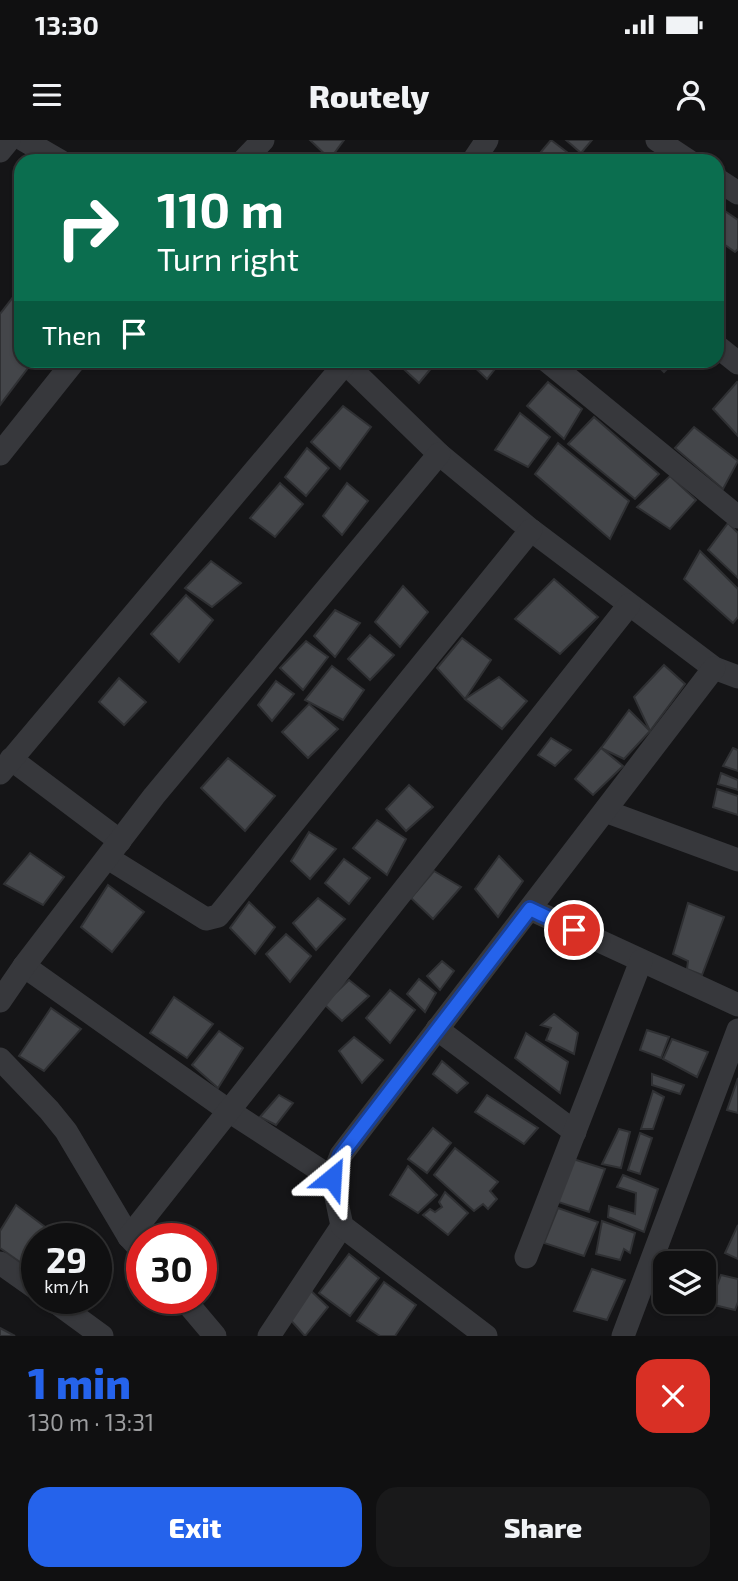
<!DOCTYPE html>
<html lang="en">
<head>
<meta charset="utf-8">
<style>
  body { margin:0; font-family:"Exo 2",sans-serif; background:#19191a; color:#f1f3f6; height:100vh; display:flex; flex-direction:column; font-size:26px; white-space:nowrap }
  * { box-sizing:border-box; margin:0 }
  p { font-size:23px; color:#9c9d9f }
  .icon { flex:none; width:38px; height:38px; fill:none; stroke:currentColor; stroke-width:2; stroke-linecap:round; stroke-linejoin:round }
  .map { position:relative; height:1196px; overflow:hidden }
  .drawer { display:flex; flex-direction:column; background:#101011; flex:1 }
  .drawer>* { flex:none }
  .hud { position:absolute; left:14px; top:14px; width:710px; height:214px; border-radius:21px; box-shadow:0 2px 5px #0004,0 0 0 2px #303031; background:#0b6e4f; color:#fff; overflow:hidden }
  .fabs { position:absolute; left:653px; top:1111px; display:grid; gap:14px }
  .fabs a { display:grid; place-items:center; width:63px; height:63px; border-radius:14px; background:#101011; box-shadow:0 2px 5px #0004,0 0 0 2px #303031; font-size:35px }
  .speed { position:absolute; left:21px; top:1083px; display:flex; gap:14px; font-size:35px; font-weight:700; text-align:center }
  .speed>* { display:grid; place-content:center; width:91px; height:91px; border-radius:50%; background:#101011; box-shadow:0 2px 5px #0004,0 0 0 2px #303031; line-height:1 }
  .speed small { font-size:18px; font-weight:400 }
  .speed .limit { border:10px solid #d22; background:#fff; color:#111 }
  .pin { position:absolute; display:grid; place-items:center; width:60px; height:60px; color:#fff; margin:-30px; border:4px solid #fff; border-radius:50%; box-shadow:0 2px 7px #0007 }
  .me { position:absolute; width:77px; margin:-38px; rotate:27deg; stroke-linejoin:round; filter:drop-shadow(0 0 5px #0008) }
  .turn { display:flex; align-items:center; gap:24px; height:147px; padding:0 28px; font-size:32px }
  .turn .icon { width:91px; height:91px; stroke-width:2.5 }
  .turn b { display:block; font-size:49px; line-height:60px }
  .then { display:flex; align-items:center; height:66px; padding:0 28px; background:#0003; gap:14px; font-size:26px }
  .round { display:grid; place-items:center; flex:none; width:74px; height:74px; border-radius:21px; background:#19191a }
  .head { display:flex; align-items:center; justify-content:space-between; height:119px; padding:0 28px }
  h1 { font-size:42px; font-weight:800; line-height:52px; color:#2563eb }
  .action { display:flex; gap:14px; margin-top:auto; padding:14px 28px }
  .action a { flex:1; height:80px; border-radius:21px; background:#2563eb; color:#fff; font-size:28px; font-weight:800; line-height:80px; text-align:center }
  .action a+a { background:#19191a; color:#f1f3f6 }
  .status { display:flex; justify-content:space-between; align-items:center; height:49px; padding:0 35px; background:#101011; direction:ltr }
  .status svg { height:19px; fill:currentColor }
  header { display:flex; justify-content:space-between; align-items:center; height:91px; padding:0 28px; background:#101011; font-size:32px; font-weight:800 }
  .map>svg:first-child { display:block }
  .building { fill:#44464a; stroke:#2f3033; stroke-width:2 }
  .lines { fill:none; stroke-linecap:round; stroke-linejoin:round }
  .minor { stroke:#37383c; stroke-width:23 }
  .route-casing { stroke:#184099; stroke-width:18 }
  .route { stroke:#2563eb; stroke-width:12 }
</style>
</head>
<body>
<div class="status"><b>13:30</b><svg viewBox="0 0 49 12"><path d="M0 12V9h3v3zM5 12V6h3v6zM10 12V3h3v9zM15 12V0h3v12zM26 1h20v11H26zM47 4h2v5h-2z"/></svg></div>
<header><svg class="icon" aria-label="menu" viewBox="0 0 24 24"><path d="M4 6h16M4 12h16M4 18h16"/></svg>Routely<svg class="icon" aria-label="person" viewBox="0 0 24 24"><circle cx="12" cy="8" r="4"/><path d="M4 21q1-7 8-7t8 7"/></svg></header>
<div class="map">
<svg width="738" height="1196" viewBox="0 0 738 1196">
  <rect width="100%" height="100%" fill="#151517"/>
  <!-- building -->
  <g class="building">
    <polygon points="310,0 344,0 330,19"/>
    <polygon points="551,0 576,19 574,21 537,21 535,19"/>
    <polygon points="566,0 592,0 581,13"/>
    <polygon points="719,67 738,80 738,109 735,112 718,100 718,70"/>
    <polygon points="21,147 21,220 34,220 0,265 0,174"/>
    <polygon points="394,220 438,220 419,243"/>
    <polygon points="467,220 502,220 487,239"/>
    <polygon points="652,220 676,220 664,232"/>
    <polygon points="548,242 582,269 564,299 527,266"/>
    <polygon points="737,242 738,243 738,296 713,269"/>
    <polygon points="343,266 371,287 340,329 311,302"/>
    <polygon points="520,273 550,297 528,327 495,310"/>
    <polygon points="594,277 659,334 635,359 568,304"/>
    <polygon points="694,287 738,321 723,349 675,308"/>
    <polygon points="558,303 629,361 610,399 535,334"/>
    <polygon points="307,308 329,328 306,356 285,337"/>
    <polygon points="670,336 696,360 670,389 637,367"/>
    <polygon points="280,343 303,364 275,397 250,378"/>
    <polygon points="347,343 368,361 342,395 323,376"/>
    <polygon points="728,383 738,393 738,438 708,410"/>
    <polygon points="700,411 738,449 738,477 733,483 684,439"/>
    <polygon points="211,421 241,443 212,467 185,448"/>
    <polygon points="554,439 598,477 560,514 515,479"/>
    <polygon points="403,446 428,472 400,507 375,482"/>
    <polygon points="186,455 213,480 179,522 151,494"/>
    <polygon points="335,470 360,483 335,517 314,496"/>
    <polygon points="370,495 394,515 370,540 348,519"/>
    <polygon points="462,498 491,520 465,559 437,528"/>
    <polygon points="306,501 328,517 303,550 280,528"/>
    <polygon points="664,525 685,544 650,591 634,557"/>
    <polygon points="332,526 364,550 343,580 305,560"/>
    <polygon points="499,537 527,561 502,589 465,559"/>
    <polygon points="119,538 146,562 124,585 99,562"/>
    <polygon points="276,541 294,554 272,581 258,565"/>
    <polygon points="309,564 338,589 308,618 282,592"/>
    <polygon points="629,570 650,591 624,619 601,608"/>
    <polygon points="551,598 571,610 555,626 538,615"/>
    <polygon points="601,608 623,626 593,655 575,639"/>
    <polygon points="733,608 738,610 738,631 723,626"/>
    <polygon points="228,618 275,656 245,691 201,648"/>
    <polygon points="721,633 738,640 738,650 718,644"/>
    <polygon points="409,645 433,667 406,691 386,669"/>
    <polygon points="717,649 738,656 738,675 713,667"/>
    <polygon points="377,680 406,699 387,735 353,708"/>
    <polygon points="309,692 336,709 310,739 291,721"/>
    <polygon points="30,713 64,737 43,765 4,744"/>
    <polygon points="499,716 523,741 498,777 475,749"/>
    <polygon points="344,719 370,738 349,764 325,743"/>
    <polygon points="434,731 461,747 433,779 411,758"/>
    <polygon points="108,745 144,772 112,812 81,787"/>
    <polygon points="318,758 345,779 316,810 293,783"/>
    <polygon points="249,762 275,787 255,814 230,788"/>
    <polygon points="688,763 724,777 702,835 687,829 688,821 673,814"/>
    <polygon points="286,794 311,816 290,842 266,814"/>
    <polygon points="442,821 454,831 440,850 427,836"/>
    <polygon points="419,839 436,853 425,872 407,854"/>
    <polygon points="349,840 369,856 342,881 324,864"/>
    <polygon points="390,850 415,870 390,903 366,878"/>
    <polygon points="174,857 213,884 187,918 150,893"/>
    <polygon points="51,868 81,889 44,931 19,916"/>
    <polygon points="554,874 578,893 574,914 546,900 551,888 541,885"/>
    <polygon points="647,890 669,897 661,918 640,910"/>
    <polygon points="219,891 243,908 218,948 192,925"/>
    <polygon points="526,893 568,922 560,953 515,918"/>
    <polygon points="354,897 383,920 362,943 339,911"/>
    <polygon points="672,899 708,912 697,937 663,919"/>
    <polygon points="442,921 468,943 457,953 433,934"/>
    <polygon points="652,934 684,945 680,954 652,945"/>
    <polygon points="738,938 738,973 727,970"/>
    <polygon points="653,951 664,957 653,989 641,989"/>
    <polygon points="279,955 293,963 276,985 260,977"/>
    <polygon points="487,955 538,988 524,1004 475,972"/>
    <polygon points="433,988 451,1003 427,1033 408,1019"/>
    <polygon points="619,989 630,992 621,1028 602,1024"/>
    <polygon points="640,993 652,998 640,1034 628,1030"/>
    <polygon points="455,1008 498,1042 490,1051 497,1059 488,1069 483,1064 474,1071 434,1035"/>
    <polygon points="573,1019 605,1029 589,1072 555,1061"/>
    <polygon points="408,1026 437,1055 418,1073 390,1055"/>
    <polygon points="623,1035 658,1049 644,1092 608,1077 609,1066 635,1074 636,1053 617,1047"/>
    <polygon points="445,1052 468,1073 448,1095 423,1075 430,1069 435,1072 442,1067 439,1062"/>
    <polygon points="16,1065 61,1099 37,1099 37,1134 0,1108 0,1091"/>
    <polygon points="558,1068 598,1082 584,1116 544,1103"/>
    <polygon points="602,1081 635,1093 630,1113 624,1109 620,1120 596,1114"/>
    <polygon points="738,1085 738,1119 725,1113"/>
    <polygon points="675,1111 712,1120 704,1142 704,1124 672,1124"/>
    <polygon points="349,1114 379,1138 350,1176 319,1153"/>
    <polygon points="592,1129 625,1140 607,1180 574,1171"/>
    <polygon points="721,1135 738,1139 738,1162 735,1170 710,1164"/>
    <polygon points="384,1142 416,1165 395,1196 380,1196 357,1181"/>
    <polygon points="308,1148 328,1167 305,1196 287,1176"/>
    <polygon points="0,1188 15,1196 0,1196"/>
  </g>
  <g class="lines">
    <!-- minor -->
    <g class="minor">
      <polyline points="24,0 60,21"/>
      <polyline points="657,0 689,21"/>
      <polyline points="0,11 9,0"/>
      <polyline points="243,21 263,0"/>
      <polyline points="473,21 487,0"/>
      <polyline points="718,40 738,53"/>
      <polyline points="718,207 738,223"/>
      <polyline points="342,220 439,314 531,390 714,528 738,537"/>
      <polyline points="546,220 738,377"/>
      <polyline points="0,314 75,220"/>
      <polyline points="11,619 120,701"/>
      <polyline points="0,633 348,220"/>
      <polyline points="605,671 738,720"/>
      <polyline points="108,718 206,779 218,776 531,390"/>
      <polyline points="530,769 738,865"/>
      <polyline points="24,826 229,971 332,1038"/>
      <polyline points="0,861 24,826 154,656 439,314"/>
      <polyline points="437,889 575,992"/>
      <polyline points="0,919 49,970 66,991 129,1097 142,1111"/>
      <polyline points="129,1097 629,465"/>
      <polyline points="526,1117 641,821"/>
      <polyline points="0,1123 37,1149"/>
      <polyline points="50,1158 102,1196"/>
      <polyline points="183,1158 215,1196"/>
      <polyline points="269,1196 342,1086"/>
      <polyline points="486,1196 342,1086 332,1038 341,1015 714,528"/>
      <polyline points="623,1196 738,890"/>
    </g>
  </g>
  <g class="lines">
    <!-- route casing -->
    <g class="route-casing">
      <polyline id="route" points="332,1038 341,1015 530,769 574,790"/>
    </g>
    <!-- route -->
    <use href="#route" class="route"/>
  </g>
</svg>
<div class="fabs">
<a><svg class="icon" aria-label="layers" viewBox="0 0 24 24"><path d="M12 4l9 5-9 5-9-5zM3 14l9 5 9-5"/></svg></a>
</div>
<div class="speed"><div>29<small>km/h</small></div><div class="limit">30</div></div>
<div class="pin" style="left:574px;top:790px;background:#d93025"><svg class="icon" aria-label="arrive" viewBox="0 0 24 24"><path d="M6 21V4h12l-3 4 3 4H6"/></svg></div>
<svg class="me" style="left:332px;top:1038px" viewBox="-20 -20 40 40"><path d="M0-17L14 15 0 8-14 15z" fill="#2563eb" stroke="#fff" stroke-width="4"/></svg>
<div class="hud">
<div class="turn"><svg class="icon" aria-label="right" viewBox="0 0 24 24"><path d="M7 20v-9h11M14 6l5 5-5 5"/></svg><div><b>110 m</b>Turn right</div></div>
<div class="then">Then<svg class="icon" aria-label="arrive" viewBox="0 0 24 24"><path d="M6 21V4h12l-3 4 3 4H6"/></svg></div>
</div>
</div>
<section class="drawer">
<div class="head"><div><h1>1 min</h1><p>130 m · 13:31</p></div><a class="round" style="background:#d93025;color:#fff"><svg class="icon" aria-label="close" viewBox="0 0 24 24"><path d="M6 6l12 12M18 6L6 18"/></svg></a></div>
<div class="action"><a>Exit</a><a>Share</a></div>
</section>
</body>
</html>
